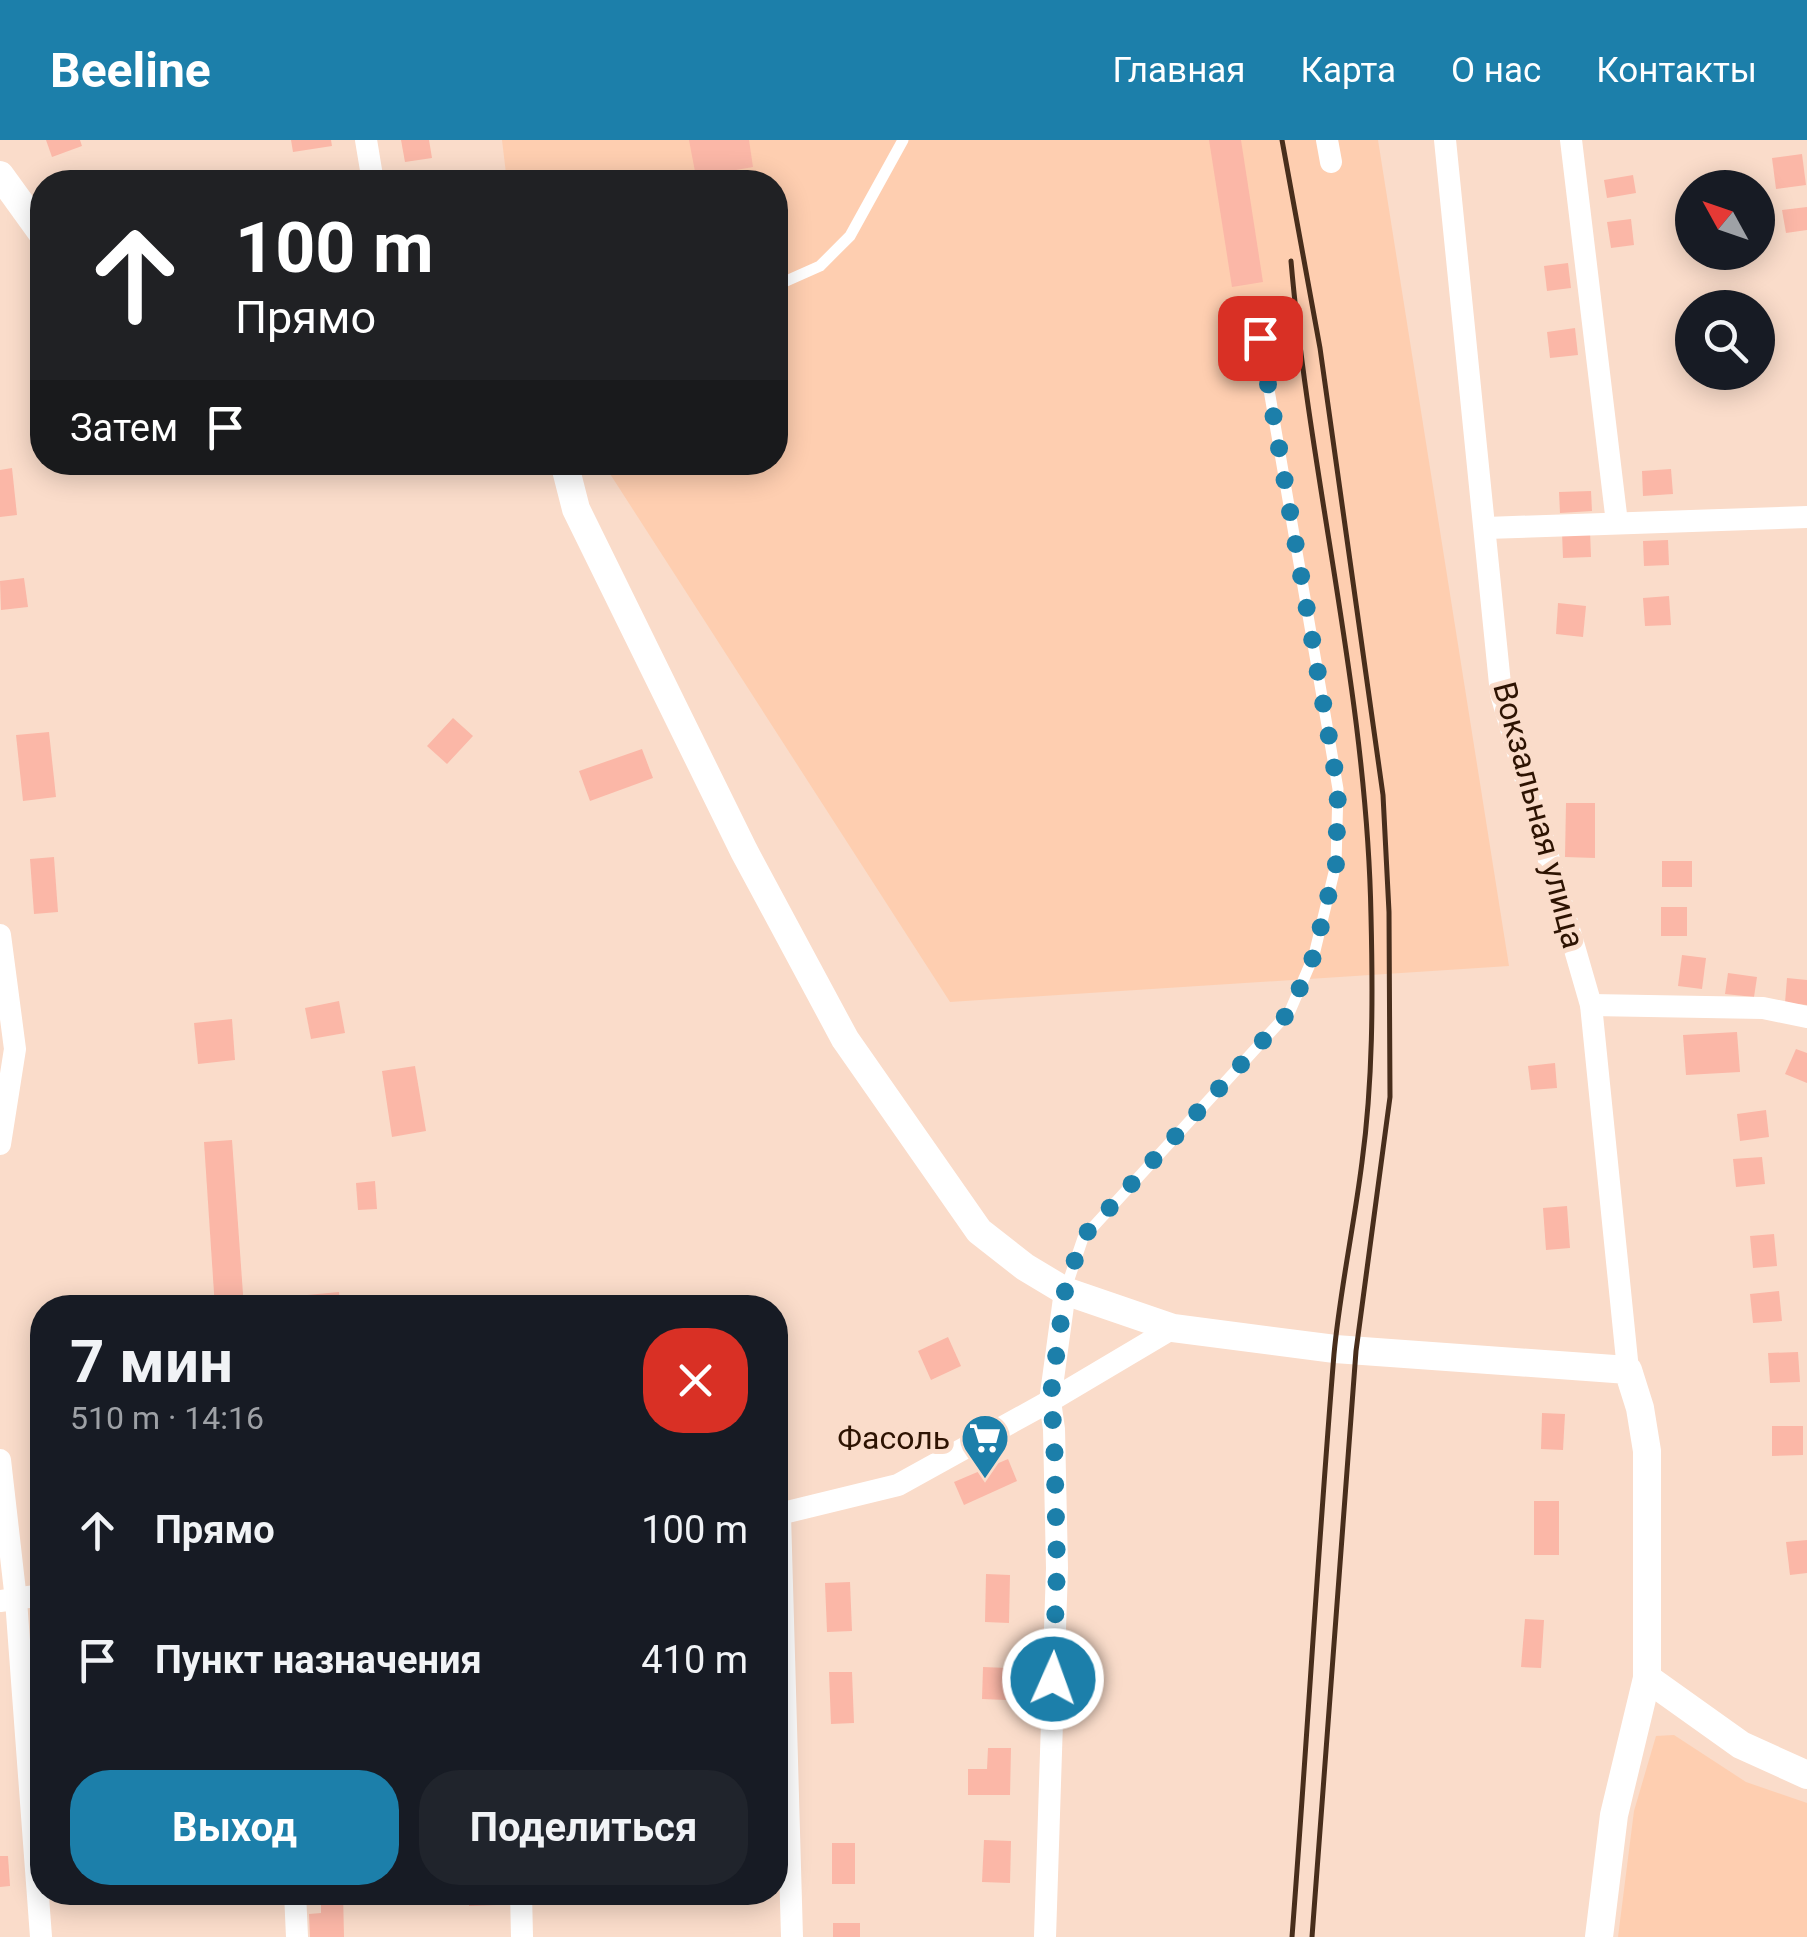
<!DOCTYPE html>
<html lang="ru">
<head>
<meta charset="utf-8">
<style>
  body { margin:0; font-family:Roboto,sans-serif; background:#20242c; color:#f1f3f6; height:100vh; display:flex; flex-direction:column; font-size:38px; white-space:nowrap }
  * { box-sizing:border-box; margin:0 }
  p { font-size:32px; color:#9ea1a6 }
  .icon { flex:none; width:55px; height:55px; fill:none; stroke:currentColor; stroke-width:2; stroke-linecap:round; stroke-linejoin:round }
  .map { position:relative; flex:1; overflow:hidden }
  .sheet { position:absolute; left:30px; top:1155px; width:758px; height:610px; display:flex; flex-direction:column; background:#171b24; border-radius:40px; box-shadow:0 5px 25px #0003 }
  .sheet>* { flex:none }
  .hud { position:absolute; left:30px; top:30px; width:758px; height:305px; border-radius:40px; box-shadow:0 5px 25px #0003; background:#202124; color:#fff; overflow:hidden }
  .needle { width:65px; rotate:310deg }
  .controls { position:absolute; left:1675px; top:30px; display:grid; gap:20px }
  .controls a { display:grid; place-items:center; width:100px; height:100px; border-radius:50%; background:#171b24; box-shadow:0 5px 25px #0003; font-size:50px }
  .pin { position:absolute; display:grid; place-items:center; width:85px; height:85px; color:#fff; margin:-42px; border-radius:20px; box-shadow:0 5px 15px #0006 }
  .me { position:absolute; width:110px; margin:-55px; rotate:2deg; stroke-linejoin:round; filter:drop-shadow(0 0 8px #0008) }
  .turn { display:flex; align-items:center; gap:35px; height:210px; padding:0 40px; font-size:45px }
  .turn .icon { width:130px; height:130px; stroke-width:2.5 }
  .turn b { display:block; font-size:70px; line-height:85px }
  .then { display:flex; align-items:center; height:95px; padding:0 40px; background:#0003; gap:20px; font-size:38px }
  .round { display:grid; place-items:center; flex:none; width:105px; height:105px; border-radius:40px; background:#20242c }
  .overview { display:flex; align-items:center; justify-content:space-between; height:170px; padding:0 40px }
  h1 { font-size:60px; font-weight:700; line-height:75px }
  .primary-button { display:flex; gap:20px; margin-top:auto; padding:20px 40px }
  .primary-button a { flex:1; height:115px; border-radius:40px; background:#1c7faa; color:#fff; font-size:40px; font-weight:700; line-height:115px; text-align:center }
  .primary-button a+a { background:#20242c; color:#f1f3f6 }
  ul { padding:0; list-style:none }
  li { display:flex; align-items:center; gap:30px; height:130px; padding:0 40px }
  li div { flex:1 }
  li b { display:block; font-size:38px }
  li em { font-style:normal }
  header { display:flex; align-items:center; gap:60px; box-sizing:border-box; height:140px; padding:0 50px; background:#1c7faa; color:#fff }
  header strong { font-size:48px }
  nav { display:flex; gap:55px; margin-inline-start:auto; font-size:35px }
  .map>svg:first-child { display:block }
  .built { fill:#feceb0 }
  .building { fill:#fbb7a7 }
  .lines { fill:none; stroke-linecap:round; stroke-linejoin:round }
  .service { stroke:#fff; stroke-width:11 }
  .minor { stroke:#fff; stroke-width:22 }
  .tertiary { stroke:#fff; stroke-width:28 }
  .rail { stroke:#482e1c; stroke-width:5 }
  .route { stroke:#1c7faa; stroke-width:18; stroke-dasharray:0 32.4 }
  .labels { text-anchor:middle; stroke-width:10; stroke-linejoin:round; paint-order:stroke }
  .street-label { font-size:32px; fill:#2d1302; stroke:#fadcca }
  .poi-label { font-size:32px; fill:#2d1302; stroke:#fadcca; text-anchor:end }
</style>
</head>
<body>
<header>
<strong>Beeline</strong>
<nav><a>Главная</a><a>Карта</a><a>О нас</a><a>Контакты</a></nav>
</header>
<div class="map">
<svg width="1807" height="1797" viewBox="0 0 1807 1797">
  <rect width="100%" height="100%" fill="#fadcca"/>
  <!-- built -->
  <g class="built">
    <polygon points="502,0 1378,0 1509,826 950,862 603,323 775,322 775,42 507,42"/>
    <polygon points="1674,1595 1746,1642 1807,1663 1807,1797 1618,1797 1634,1671 1656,1596"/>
  </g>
  <!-- building -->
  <g class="building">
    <polygon points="46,0 80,0 82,6 52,17"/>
    <polygon points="291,0 331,0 332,6 293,12"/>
    <polygon points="401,0 429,0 432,18 405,22"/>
    <polygon points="689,0 749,0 753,27 696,37"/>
    <polygon points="1209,0 1241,0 1263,142 1232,147"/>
    <polygon points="1802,14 1806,45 1776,49 1772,18"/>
    <polygon points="1633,35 1636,53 1607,58 1604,40"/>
    <polygon points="1807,67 1807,90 1786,93 1782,70"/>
    <polygon points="1631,79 1634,105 1611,108 1607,82"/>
    <polygon points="1568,123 1571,148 1547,151 1544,126"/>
    <polygon points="1575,188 1578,215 1550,218 1547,192"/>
    <polygon points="12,328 17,375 0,377 0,330"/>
    <polygon points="1671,329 1673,354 1643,356 1642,331"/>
    <polygon points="1591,351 1592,371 1560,373 1559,352"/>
    <polygon points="1590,391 1591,417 1563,418 1562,392"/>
    <polygon points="1668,400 1669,425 1644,426 1643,401"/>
    <polygon points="24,438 28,467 1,470 0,441"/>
    <polygon points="1669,456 1671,485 1645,486 1643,458"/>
    <polygon points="1558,463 1586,466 1583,497 1556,494"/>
    <polygon points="453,578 473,596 447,624 427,606"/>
    <polygon points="49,592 56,657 23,661 16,595"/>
    <polygon points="642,609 653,638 590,661 579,631"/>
    <polygon points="1566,663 1595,663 1595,718 1565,717"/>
    <polygon points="54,717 58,772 34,774 30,719"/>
    <rect x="1662" y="721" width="30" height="26"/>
    <rect x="1661" y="767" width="26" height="29"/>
    <polygon points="1682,815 1706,818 1702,849 1678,846"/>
    <polygon points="1728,833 1757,837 1754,857 1725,854"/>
    <polygon points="1787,838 1807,840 1807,865 1785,863"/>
    <polygon points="339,861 345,893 311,899 305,868"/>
    <polygon points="232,879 235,920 198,924 194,883"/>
    <polygon points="1737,892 1740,932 1686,935 1683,895"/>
    <polygon points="1796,909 1807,913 1807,943 1785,934"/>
    <polygon points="1555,923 1557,948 1531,950 1528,926"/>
    <polygon points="415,926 426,991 392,997 382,931"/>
    <polygon points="1766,970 1769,997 1740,1001 1737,974"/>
    <polygon points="232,1000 244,1168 215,1168 204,1002"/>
    <polygon points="1762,1017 1765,1044 1736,1047 1733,1019"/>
    <polygon points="375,1041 377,1069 358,1070 356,1043"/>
    <polygon points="1567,1066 1570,1108 1546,1110 1543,1068"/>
    <polygon points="1774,1094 1777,1126 1753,1128 1750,1096"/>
    <polygon points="1779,1151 1782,1181 1753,1183 1750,1154"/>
    <polygon points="339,1152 340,1168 287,1168 286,1157"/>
    <polygon points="948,1197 961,1226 931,1240 918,1211"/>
    <polygon points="1798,1212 1800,1242 1770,1243 1768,1213"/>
    <polygon points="1542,1273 1565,1274 1563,1310 1541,1309"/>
    <polygon points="1772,1286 1803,1286 1803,1315 1772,1316"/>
    <polygon points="1008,1319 1017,1341 964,1365 954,1342"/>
    <rect x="1534" y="1361" width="25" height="54"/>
    <polygon points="1807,1400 1807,1433 1790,1435 1786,1402"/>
    <polygon points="986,1434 1010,1435 1009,1483 985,1482"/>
    <polygon points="850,1442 852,1491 827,1492 825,1443"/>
    <polygon points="1525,1479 1544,1480 1541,1528 1521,1527"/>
    <polygon points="983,1527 1007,1528 1006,1560 982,1559"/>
    <polygon points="829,1532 852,1532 854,1583 831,1584"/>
    <polygon points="988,1608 1011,1608 1010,1655 968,1655 968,1629 987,1629"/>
    <polygon points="984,1700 1011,1701 1010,1743 982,1742"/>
    <rect x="832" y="1703" width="23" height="41"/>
    <polygon points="0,1716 8,1716 10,1746 0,1747"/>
    <polygon points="321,1752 343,1752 344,1797 310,1797 309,1774 321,1773"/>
    <polygon points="469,1752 496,1752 496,1765 469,1766"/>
    <rect x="833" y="1783" width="27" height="14"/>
  </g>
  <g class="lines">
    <!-- service -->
    <g class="service">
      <polyline points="775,146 820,126 850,96 903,0"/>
      <polyline points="1065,1151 1083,1098 1290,871 1314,815 1336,724 1338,649 1254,163"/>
    </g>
    <!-- minor -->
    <g class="minor">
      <polyline points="366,0 373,42"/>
      <polyline points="1327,0 1331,22"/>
      <polyline points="1445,0 1501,554 1591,865 1628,1230"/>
      <polyline points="1571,0 1617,383"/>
      <polyline points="1486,388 1807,377"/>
      <polyline points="0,795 15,909 0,1004"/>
      <polyline points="1591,865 1763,868 1807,877"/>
      <polyline points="0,1320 16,1460 41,1797"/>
      <polyline points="775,1375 898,1345 1050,1261 1173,1188"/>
      <polyline points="780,1375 792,1797"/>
      <polyline points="0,1461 42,1455"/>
      <polyline points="295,1752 297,1797"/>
      <polyline points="521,1752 522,1797"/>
      <polyline points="1045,1797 1057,1428 1054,1289 1050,1261 1065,1151"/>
    </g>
    <!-- tertiary -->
    <g class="tertiary">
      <polyline points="0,35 42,93"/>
      <polyline points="564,322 576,369 744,711 845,899 979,1091 1025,1127 1065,1151 1173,1188 1335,1209 1628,1230 1640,1268 1647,1311 1647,1538 1614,1675 1599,1797"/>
      <polyline points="1647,1538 1741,1605 1807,1635"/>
    </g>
    <!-- rail -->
    <g class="rail">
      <polyline points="1282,0 1320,208 1383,655 1389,772 1390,957 1356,1211 1312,1797"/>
      <path d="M1291 121C1310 341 1367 555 1371 776 1373 858 1373 941 1362 1022 1354 1086 1340 1150 1334 1214 1318 1408 1307 1603 1292 1797"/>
    </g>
  </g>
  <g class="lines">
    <!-- route -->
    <polyline class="route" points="1053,1539 1057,1428 1054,1289 1050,1261 1065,1151 1082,1098 1290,871 1314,815 1336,724 1338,649 1260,198"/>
  </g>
  <!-- icons -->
  <defs>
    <g id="supermarket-pin" transform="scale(2.5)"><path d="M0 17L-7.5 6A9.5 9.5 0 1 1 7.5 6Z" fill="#1c7faa" stroke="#fadcca"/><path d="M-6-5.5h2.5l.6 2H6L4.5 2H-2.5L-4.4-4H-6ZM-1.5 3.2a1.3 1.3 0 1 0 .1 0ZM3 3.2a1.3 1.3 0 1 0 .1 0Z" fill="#fff"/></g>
  </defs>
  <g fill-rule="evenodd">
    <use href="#supermarket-pin" x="985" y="1298"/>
  </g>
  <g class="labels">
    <!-- street labels -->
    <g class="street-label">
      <text transform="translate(1539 675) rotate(75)" y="11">Вокзальная улица</text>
    </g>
    <!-- poi labels -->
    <g class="poi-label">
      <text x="950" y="1309">Фасоль</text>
    </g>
  </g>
</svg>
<div class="controls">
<a><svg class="needle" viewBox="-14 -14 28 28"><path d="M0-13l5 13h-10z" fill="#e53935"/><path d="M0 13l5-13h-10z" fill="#9ea1a6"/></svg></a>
<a><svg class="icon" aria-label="search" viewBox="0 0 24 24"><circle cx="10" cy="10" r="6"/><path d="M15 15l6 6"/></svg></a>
</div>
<div class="pin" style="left:1260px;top:198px;background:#d93025"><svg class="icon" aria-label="arrive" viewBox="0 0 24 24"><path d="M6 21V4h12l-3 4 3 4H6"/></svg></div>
<svg class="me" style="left:1053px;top:1539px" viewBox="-20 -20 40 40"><circle r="17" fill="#1c7faa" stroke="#fff" stroke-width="3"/><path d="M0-11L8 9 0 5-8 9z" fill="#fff"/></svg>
<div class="hud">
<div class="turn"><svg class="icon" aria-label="ahead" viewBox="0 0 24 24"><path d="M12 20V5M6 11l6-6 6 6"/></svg><div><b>100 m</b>Прямо</div></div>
<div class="then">Затем<svg class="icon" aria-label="arrive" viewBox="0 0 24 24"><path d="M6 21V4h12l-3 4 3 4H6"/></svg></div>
</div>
<section class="sheet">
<div class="overview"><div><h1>7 мин</h1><p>510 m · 14:16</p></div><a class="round" style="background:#d93025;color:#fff"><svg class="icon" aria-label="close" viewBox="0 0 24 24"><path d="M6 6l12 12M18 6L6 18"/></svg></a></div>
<ul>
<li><svg class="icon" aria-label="ahead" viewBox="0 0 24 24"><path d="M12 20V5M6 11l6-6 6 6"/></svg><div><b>Прямо</b></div><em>100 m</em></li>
<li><svg class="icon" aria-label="arrive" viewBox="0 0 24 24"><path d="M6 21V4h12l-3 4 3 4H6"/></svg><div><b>Пункт назначения</b></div><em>410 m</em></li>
</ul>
<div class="primary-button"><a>Выход</a><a>Поделиться</a></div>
</section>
</div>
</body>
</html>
